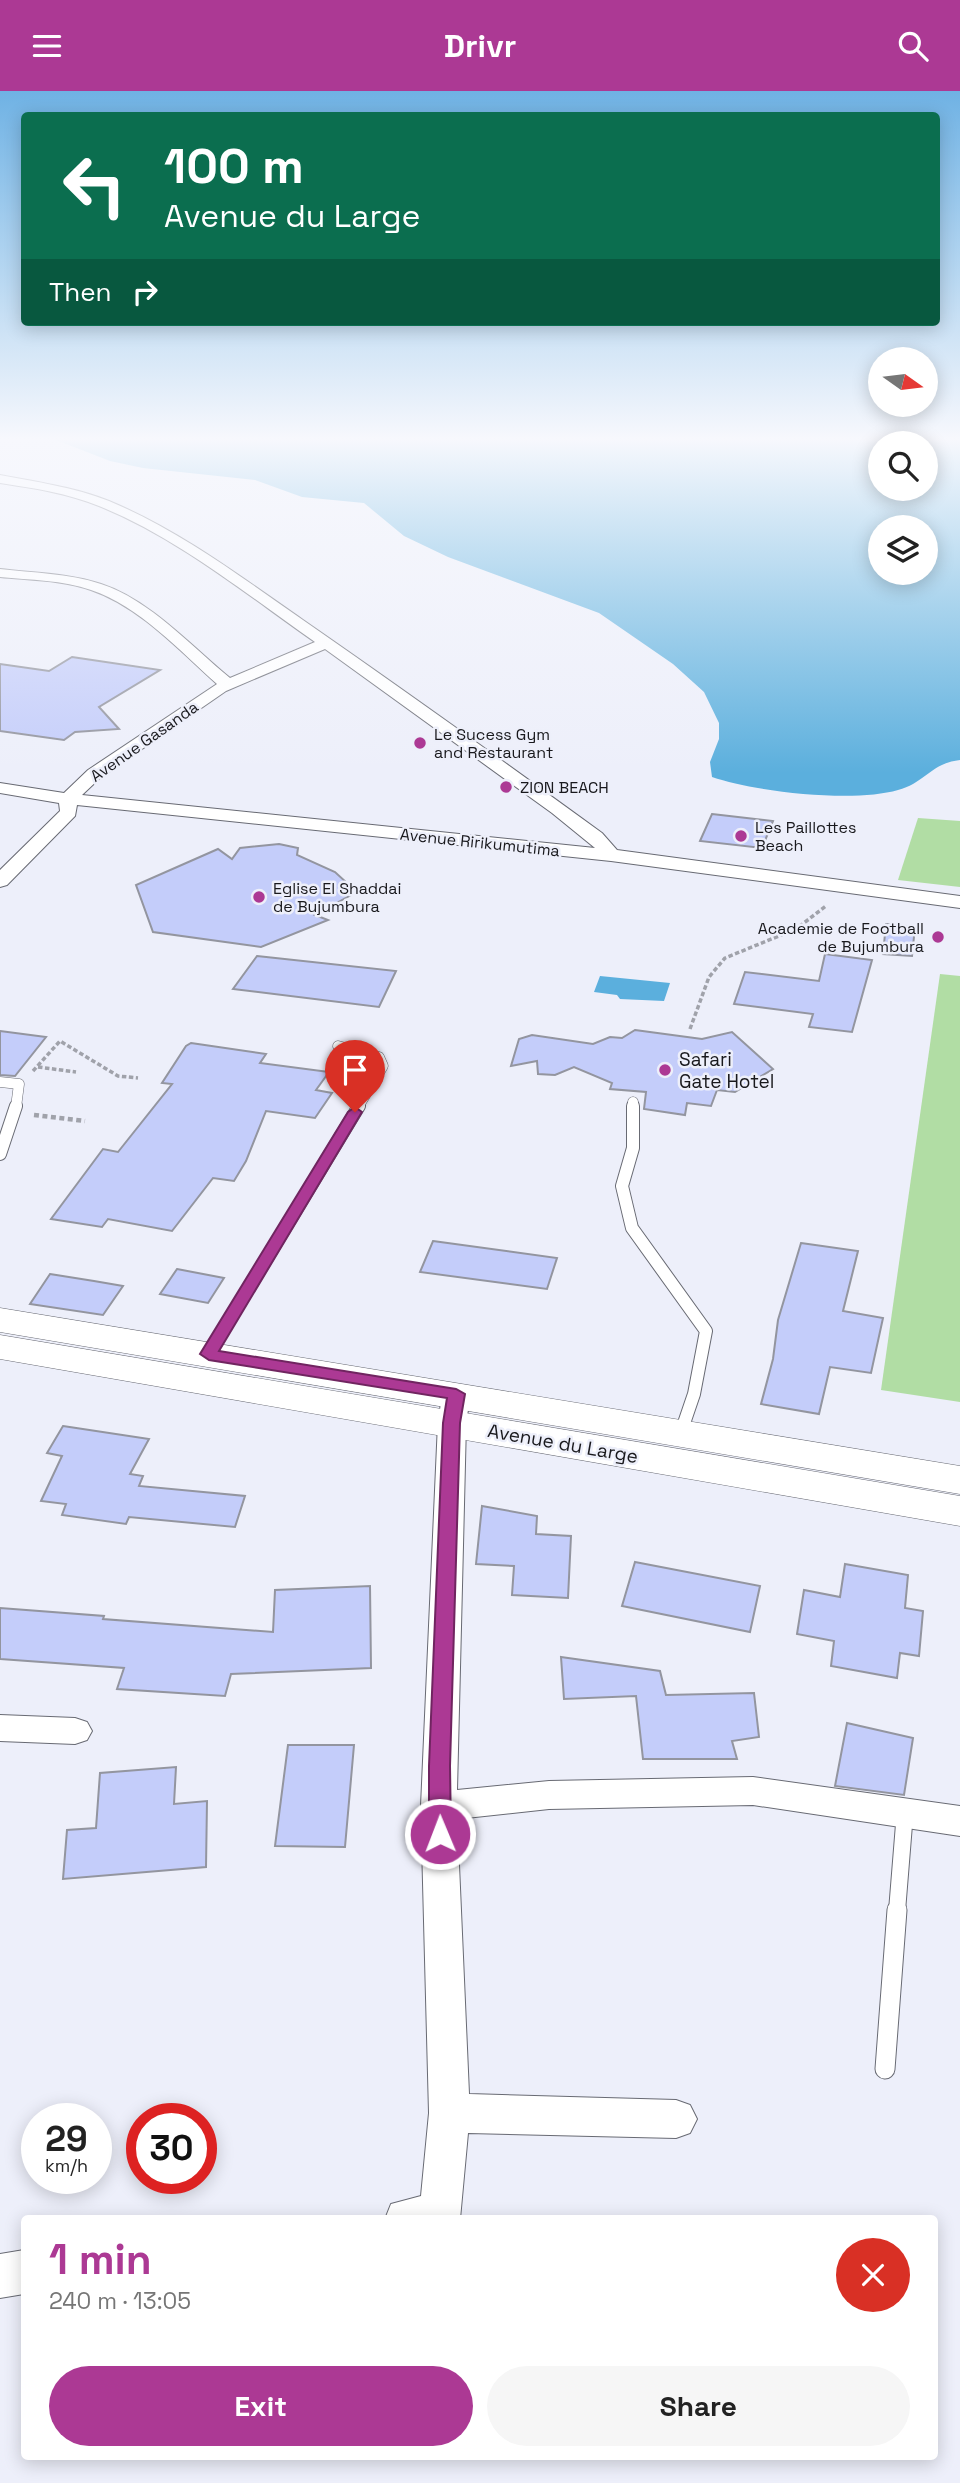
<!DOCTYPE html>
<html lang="en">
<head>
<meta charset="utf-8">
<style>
  body { margin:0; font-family:"Space Grotesk",sans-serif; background:#f6f6f6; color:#222; height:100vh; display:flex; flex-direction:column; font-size:26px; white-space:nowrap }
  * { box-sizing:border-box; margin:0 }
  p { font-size:23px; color:#767676 }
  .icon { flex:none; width:38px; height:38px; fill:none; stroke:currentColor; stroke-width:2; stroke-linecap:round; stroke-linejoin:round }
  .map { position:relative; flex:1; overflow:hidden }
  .sheet { position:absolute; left:21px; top:2124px; width:917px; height:245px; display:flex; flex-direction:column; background:#fff; border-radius:7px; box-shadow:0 4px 18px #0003 }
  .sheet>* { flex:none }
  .top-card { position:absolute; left:21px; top:21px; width:919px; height:214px; border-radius:7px; box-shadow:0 4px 18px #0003; background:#0b6e4f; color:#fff; overflow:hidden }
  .needle { width:46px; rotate:104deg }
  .fabs { position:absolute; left:868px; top:256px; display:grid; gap:14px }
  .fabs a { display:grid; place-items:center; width:70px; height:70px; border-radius:50%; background:#fff; box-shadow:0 4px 18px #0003; font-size:35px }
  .speed { position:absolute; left:21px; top:2012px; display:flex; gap:14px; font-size:35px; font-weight:700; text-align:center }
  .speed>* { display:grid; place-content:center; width:91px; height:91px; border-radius:50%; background:#fff; box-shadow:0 4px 18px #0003; line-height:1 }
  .speed small { font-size:18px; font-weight:400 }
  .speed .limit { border:10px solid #d22; background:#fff; color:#111 }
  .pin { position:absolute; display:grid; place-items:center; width:60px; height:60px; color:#fff; margin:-72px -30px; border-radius:50% 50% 50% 0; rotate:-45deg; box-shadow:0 0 7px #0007 }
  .pin .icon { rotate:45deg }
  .me { position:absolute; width:77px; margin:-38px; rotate:359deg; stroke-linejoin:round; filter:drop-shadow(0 0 5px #0008) }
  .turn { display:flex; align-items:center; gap:24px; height:147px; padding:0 28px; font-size:32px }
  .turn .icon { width:91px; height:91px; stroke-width:2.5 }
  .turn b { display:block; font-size:49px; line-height:60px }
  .then { display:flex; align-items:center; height:66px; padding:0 28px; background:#0003; gap:14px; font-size:26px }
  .round { display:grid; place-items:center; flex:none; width:74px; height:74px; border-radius:37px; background:#f6f6f6 }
  .overview { display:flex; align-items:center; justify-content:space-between; height:119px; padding:0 28px }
  h1 { font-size:42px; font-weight:700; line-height:52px; color:#ac3994 }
  .button { display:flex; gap:14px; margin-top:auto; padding:14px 28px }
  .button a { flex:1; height:80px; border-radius:42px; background:#ac3994; color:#fff; font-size:28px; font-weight:700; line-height:80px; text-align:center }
  .button a+a { background:#f6f6f6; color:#222 }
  header { display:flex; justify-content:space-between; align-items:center; height:91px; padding:0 28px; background:#ac3994; color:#fff; font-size:32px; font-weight:700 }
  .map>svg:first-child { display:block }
  .green { fill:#b1dda4 }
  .water { fill:#5bafdd; fill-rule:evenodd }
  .building { fill:#c4cdfa; stroke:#93959f; stroke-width:2 }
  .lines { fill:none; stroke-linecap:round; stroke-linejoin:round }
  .service-far3-casing { stroke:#686a73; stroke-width:11 }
  .service-far2-casing { stroke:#686a73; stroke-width:14 }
  .service-far1-casing { stroke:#686a73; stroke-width:18 }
  .service-casing { stroke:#686a73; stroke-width:21 }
  .minor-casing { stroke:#686a73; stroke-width:2 }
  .secondary-casing { stroke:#686a73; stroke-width:1 }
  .path-far1 { stroke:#a0a2aa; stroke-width:3.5; stroke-dasharray:4.5 2.5; stroke-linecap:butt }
  .path { stroke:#a0a2aa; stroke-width:4.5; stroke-dasharray:5 3.5; stroke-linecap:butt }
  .service-far3 { stroke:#fff; stroke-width:10 }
  .service-far2 { stroke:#fff; stroke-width:12 }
  .service-far1 { stroke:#fff; stroke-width:16 }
  .service { stroke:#fff; stroke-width:19 }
  .minor { fill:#fff; fill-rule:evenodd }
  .secondary { fill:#fff; fill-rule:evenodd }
  .route { fill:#ac3994; stroke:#702560; stroke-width:2 }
  .poi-dot { fill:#ac3994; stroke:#edeffa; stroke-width:2.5 }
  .labels { text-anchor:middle; stroke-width:5; stroke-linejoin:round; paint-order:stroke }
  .far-poi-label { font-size:16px; fill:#19191d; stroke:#edeffa; text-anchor:start }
  .far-street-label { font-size:16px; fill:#19191d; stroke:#edeffa }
  .poi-label { font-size:19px; fill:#19191d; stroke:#edeffa; text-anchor:start }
  .street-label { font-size:19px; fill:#19191d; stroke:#edeffa }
</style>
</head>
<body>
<header><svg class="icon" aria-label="menu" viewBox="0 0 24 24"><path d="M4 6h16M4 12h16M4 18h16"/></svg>Drivr<svg class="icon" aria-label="search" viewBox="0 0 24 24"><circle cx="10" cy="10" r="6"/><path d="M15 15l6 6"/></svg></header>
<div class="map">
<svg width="960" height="2392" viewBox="0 0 960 2392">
  <rect width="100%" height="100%" fill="#edeffa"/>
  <!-- green -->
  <g class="green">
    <polygon points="918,727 960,730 960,796 898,789"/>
    <polygon points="940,883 960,885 960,1311 881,1299"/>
  </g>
  <!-- water -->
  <g class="water">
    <path d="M51 347H960V669C931 672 925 692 898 699 854 712 756 701 712 686L710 671 719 648V632L704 601 673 573 599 522 448 466 404 445 364 412 302 406 255 389 143 377 110 370ZM880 352H926V397H880ZM880 436H926V481H880Z"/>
    <polygon points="600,885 670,892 664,910 620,908 617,904 594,901"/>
  </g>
  <!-- building -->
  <g class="building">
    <polygon points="72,566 160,579 99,616 119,638 75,641 64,649 0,640 0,573 49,580"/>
    <polygon points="712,723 773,730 762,757 700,750"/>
    <polygon points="279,753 298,757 297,764 335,781 347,792 351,804 315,824 328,829 261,856 153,841 136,794 218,758 232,768 240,757"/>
    <polygon points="886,833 915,836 912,865 883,863"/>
    <polygon points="825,863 872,869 852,941 809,936 813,923 734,913 745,881 819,890"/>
    <polygon points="257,865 396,880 379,916 233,898"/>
    <polygon points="635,939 702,948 732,941 773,978 735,1001 717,999 711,1015 687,1012 685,1024 644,1018 646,1001 610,998 612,992 574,976 555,984 538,983 537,970 511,975 519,948 532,944 593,953 610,946 622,947"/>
    <polygon points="0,940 46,946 15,985 0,984"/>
    <polygon points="191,952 266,963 260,972 329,981 316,999 332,1002 315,1027 266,1020 246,1070 234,1090 213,1087 172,1140 108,1128 102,1136 51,1128 103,1058 118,1061 172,993 162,992 186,955"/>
    <polygon points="433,1150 557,1167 547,1198 420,1181"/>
    <polygon points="801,1152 858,1160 843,1220 883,1227 871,1282 830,1276 819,1323 761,1313 773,1268 778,1229"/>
    <polygon points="177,1178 224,1187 208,1212 160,1203"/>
    <polygon points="50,1183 94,1190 123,1195 103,1224 30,1213"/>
    <polygon points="63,1335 149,1348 130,1383 143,1385 139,1395 245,1405 235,1436 129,1426 126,1433 62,1424 66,1413 41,1410 62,1365 47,1362"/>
    <polygon points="482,1415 537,1425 536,1443 571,1445 568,1507 512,1504 514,1475 476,1473"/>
    <polygon points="635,1471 760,1495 750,1541 622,1515"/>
    <polygon points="845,1473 908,1484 905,1517 923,1520 919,1565 900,1562 897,1587 831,1575 834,1550 797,1543 804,1499 840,1506"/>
    <polygon points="370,1495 371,1577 231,1583 225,1605 117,1598 124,1577 0,1568 0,1517 104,1525 103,1528 273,1541 275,1499"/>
    <polygon points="561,1566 660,1580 666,1604 754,1602 759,1646 732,1650 737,1668 643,1668 636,1605 564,1608"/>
    <polygon points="847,1632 913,1647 904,1704 835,1695"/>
    <polygon points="288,1654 354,1654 345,1756 275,1755"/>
    <polygon points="176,1676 174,1713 207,1710 206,1776 63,1788 67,1739 96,1737 100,1682"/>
  </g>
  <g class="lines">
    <!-- service-far3 casing -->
    <g class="service-far3-casing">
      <g id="service-far3">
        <polyline points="338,955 379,966 383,975 358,1016"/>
        <polyline points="0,991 19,993 16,1016"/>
        <polyline points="633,1011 633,1016"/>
      </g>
    </g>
    <!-- service-far2 casing -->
    <g class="service-far2-casing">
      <g id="service-far2">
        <polyline points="633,1015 633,1057 622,1095 632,1137 706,1240 694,1303 680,1344"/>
        <polyline points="0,1063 16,1015"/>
        <polyline points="209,1263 359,1015"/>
      </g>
    </g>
    <!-- service-far1 casing -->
    <g class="service-far1-casing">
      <polyline id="service-far1" points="897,1820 905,1721"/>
    </g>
    <!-- service casing -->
    <g class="service-casing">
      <polyline id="service" points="885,1978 897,1819"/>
    </g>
    <!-- minor casing -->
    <g class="minor-casing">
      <g id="minor">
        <path d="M0 384C36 391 74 396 109 410 179 439 241 486 303 529 404 599 503 670 602 742L617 759 960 805V817L611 770 77 714 75 725 7 794 0 796V779L60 720 59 712 0 702V692L64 702 88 679 217 593C180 560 139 515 91 499 63 489 30 489 0 486V478C33 482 68 482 101 493 150 509 191 555 230 587L315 551C246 503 178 447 99 415 67 402 33 397 0 392ZM325 558 552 722 595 757 82 704 100 687 226 600Z"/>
        <polygon points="455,1303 465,1306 469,1312 466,1332 457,1699 549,1690 753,1686 960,1715 960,1745 753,1714 549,1718 457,1728 469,2003 676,2009 690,2014 697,2028 690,2042 676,2047 468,2042 460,2128 385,2128 391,2113 421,2105 429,2022 421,1715 438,1332 441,1312 445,1306"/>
        <polygon points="0,1624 75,1627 87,1631 92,1640 87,1649 75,1653 0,1650"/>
        <polygon points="24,2159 24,2203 0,2207 0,2163"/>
      </g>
    </g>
    <!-- secondary casing -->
    <g class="secondary-casing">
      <g id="secondary">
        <polygon points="0,1217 960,1375 960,1403 0,1241"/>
        <polygon points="0,1244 960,1405 960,1435 0,1268"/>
      </g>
    </g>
    <!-- path-far1 -->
    <g class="path-far1">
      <polyline points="690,938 709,886 725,867 796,838 826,815"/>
      <polyline points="38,976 76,981"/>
      <polyline points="33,980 60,950 118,985 138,987"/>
    </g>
    <!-- path -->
    <polyline class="path" points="34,1024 85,1030"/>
    <!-- service-far3 -->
    <use href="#service-far3" class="service-far3"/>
    <!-- service-far2 -->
    <use href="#service-far2" class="service-far2"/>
    <!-- service-far1 -->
    <use href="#service-far1" class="service-far1"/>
    <!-- service -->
    <use href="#service" class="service"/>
    <!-- minor -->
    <use href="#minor" class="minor"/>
    <!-- secondary -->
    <use href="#secondary" class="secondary"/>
  </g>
  <!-- sky -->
  <linearGradient id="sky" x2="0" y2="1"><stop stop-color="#6fb2e4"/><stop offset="0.51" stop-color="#f7f8fd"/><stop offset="1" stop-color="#f7f8fd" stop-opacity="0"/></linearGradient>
  <rect width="960" height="682" fill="url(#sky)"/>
  <!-- route -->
  <polygon class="route" points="355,1016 362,1021 219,1260 456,1298 465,1303 460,1332 450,1675 451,1743 447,1749 440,1752 432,1749 429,1743 429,1675 443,1332 447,1307 209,1269 200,1263 348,1021"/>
  <!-- markers -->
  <g class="poi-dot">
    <circle cx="420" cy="652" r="7"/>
    <circle cx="506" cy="696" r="7"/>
    <circle cx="741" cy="745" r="7"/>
    <circle cx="259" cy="806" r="7"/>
    <circle cx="938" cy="846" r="7"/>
    <circle cx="665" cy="979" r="7"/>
  </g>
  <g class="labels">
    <!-- far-poi labels -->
    <g class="far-poi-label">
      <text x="434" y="649">Le Sucess Gym<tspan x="434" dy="18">and Restaurant</tspan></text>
      <text x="520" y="702">ZION BEACH</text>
      <text x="755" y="742">Les Paillottes<tspan x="755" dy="18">Beach</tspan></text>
      <text x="273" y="803">Eglise El Shaddai<tspan x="273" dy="18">de Bujumbura</tspan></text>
      <text x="924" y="843" text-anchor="end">Academie de Football<tspan x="924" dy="18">de Bujumbura</tspan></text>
    </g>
    <!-- far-street labels -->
    <g class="far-street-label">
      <text transform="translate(144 650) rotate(-35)" y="6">Avenue Gasanda</text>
      <text transform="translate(480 751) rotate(6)" y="6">Avenue Ririkumutima</text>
    </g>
    <!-- poi labels -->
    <g class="poi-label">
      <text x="679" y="975">Safari<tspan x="679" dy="22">Gate Hotel</tspan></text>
    </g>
    <!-- street labels -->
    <g class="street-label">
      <text transform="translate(563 1352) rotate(10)" y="7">Avenue du Large</text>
    </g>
  </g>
</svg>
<div class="fabs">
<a><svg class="needle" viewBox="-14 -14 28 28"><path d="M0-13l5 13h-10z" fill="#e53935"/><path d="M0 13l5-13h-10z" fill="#767676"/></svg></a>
<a><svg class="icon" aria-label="search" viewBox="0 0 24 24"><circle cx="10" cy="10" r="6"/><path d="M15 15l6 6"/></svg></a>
<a><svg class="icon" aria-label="layers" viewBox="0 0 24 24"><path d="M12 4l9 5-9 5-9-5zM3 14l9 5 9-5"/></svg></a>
</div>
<div class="speed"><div>29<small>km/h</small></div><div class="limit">30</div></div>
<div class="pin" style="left:355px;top:1021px;background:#d93025"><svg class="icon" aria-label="arrive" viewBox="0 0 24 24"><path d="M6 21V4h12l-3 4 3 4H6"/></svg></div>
<svg class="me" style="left:440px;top:1743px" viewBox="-20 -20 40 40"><circle r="17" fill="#ac3994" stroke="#fff" stroke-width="3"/><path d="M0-11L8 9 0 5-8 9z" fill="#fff"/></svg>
<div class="top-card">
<div class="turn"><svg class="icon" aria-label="left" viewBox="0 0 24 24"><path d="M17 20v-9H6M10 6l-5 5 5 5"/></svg><div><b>100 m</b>Avenue du Large</div></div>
<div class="then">Then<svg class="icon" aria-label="right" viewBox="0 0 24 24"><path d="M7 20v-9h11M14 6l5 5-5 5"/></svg></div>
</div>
<section class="sheet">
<div class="overview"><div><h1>1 min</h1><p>240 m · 13:05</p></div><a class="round" style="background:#d93025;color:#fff"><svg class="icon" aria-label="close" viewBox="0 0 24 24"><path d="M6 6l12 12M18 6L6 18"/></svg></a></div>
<div class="button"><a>Exit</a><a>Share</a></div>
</section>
</div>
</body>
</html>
